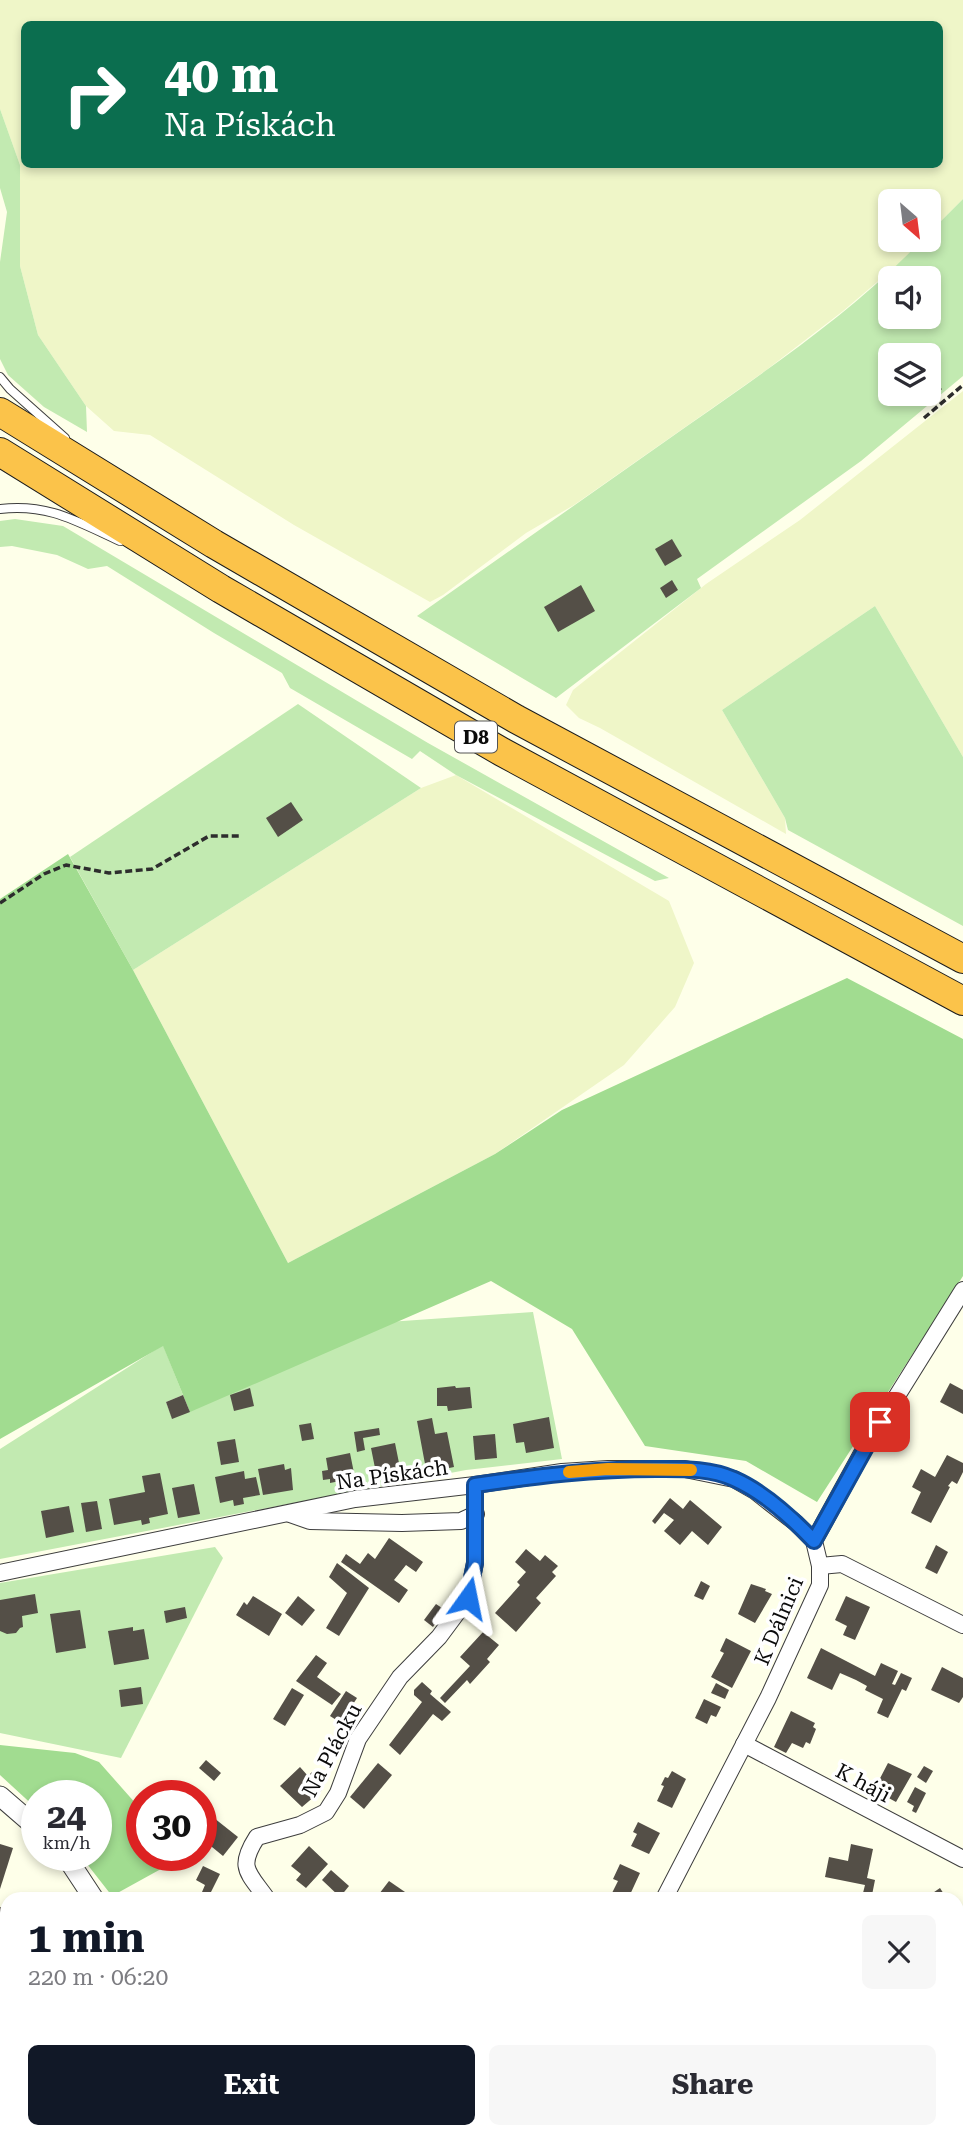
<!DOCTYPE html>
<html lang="en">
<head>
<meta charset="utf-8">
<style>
  body { margin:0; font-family:"Roboto Serif",serif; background:#f7f7f7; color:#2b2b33; height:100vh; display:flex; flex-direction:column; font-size:26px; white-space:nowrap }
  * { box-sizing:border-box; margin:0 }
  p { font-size:23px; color:#7c7c81 }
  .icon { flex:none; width:38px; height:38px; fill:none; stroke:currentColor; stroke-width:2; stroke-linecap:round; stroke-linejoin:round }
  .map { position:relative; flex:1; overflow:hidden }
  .details { position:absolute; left:0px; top:1892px; width:964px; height:247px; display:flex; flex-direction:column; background:#fff; border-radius:21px 21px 0 0; box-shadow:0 4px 10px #0003 }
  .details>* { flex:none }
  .hud { position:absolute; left:21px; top:21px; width:922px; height:147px; border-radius:10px; box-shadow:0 4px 10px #0003; background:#0b6e4f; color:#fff; overflow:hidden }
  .needle { width:46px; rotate:152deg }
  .buttons { position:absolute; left:878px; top:189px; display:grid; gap:14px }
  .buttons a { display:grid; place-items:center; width:63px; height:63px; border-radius:10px; background:#fff; box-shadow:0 4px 10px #0003; font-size:35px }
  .speed { position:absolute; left:21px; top:1780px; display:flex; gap:14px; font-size:35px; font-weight:700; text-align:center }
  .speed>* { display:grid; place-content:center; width:91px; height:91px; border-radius:50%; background:#fff; box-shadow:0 4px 10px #0003; line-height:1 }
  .speed small { font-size:18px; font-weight:400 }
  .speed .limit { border:10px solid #d22; background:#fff; color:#111 }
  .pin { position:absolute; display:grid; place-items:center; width:60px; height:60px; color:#fff; margin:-30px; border-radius:14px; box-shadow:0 4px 10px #0006 }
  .me { position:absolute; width:77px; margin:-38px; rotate:12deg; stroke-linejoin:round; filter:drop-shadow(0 0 5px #0008) }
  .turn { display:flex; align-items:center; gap:24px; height:147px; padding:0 28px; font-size:32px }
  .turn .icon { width:91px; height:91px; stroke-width:2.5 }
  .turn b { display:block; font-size:49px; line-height:60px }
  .round { display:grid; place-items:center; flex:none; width:74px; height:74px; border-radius:10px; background:#f7f7f7 }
  .overview { display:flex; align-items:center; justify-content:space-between; height:119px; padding:0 28px }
  h1 { font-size:42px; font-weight:700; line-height:52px; color:#111827 }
  .button { display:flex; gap:14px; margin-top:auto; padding:14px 28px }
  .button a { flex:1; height:80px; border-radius:10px; background:#111827; color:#fff; font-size:28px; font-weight:700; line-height:80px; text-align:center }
  .button a+a { background:#f7f7f7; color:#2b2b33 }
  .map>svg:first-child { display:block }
  .farmland { fill:#eff6c8; fill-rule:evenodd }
  .green { fill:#c2eab1; fill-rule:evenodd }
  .forest { fill:#a1dc90 }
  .building { fill:#544f47 }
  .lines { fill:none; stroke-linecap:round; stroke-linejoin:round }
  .service-casing { stroke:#3e3e3e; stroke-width:10 }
  .minor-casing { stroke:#3e3e3e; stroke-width:18 }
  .tertiary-casing { stroke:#3e3e3e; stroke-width:21 }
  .motorway-casing { stroke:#1c1c1c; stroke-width:30 }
  .path { stroke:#2d2d2d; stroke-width:3.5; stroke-dasharray:7 3.5; stroke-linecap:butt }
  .service { stroke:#fff; stroke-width:8 }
  .minor { stroke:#fff; stroke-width:16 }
  .tertiary { stroke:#fff; stroke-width:19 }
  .motorway { stroke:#fbc34a; stroke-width:28 }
  .route-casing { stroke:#114b97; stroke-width:18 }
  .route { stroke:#1a73e8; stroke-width:12 }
  .slow { stroke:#f59e0b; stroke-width:12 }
  .labels { text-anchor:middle; stroke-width:7; stroke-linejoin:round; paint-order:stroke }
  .shield { fill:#fff; stroke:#545454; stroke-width:2 }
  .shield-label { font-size:19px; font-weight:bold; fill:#0b0b0b }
  .street-label { font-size:21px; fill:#0b0b0b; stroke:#fff }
</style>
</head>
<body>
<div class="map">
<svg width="963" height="2137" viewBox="0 0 963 2137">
  <rect width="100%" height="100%" fill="#feffe9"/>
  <!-- farmland -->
  <g class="farmland">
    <path d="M0 0H963V199L929 233V201H891V240H922L903 260 843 311 765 371 574 505 526 533 443 595 430 602 294 525 150 435 114 431 86 406 38 335 20 266V165L0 109ZM24 24H940V164H24Z"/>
    <polygon points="963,391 963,757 875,606 722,710 785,818 786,834 600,728 579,718 566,705 573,690 706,584 800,520"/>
    <polygon points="456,775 669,901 694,963 675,1007 624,1065 495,1154 288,1263 133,970 421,788"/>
  </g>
  <!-- green -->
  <g class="green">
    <polygon points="0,109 20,165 20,266 38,335 86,406 87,432 44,407 8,375 0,359 0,262 7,212 0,188"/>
    <path d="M963 199V376L861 461 697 579 701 588 556 698 417 616C508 552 599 488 690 424 770 368 854 311 922 240H929V233ZM891 278H929V317H891ZM891 355H929V394H891Z"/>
    <polygon points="15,519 63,526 428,743 669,878 655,881 456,775 420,751 412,759 290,688 282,673 214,633 107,566 88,569 57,555 12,546 0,547 0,521"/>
    <polygon points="875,606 963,757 963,926 788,830 785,818 722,710"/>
    <polygon points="298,704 421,788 133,970 70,857"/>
    <polygon points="533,1312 562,1459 466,1470 0,1559 0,1449 163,1345 183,1395 166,1402 172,1418 388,1322"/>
    <polygon points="215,1547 223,1558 121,1758 0,1733 0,1583"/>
  </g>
  <!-- forest -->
  <g class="forest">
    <polygon points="68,854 133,970 288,1263 495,1154 562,1110 847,978 963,1039 963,1276 817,1502 746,1461 645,1446 572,1329 491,1281 190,1412 163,1346 0,1439 0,899"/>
    <polygon points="0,1745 75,1753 99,1762 137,1805 142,1813 142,1855 165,1855 170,1864 112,1896 80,1855 96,1855 96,1796 37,1796 37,1809 0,1775"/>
    <polygon points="963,1982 963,2137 652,2137 660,2132 957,2132 957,1985"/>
    <polygon points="7,1995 7,2077 0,2082 0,1997"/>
  </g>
  <!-- building -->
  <g class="building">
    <polygon points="934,382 942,389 927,404 920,397 923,394 929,394 929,386"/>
    <polygon points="672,539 682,556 665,566 655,549"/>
    <polygon points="672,580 678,590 666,598 660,588"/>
    <polygon points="581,585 595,611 558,632 544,607"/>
    <polygon points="291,802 303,820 278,837 266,818"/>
    <polygon points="950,1383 963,1390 963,1414 940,1402"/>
    <polygon points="455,1386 456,1388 470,1387 472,1408 448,1411 447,1406 437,1406 437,1388"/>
    <polygon points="250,1388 254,1406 234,1411 230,1395"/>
    <polygon points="183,1395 190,1412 172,1419 166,1402"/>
    <polygon points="549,1417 554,1448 526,1453 524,1442 516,1443 513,1424"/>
    <polygon points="432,1418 435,1434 447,1432 454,1467 430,1472 428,1463 425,1464 417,1421"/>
    <polygon points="311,1423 314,1439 302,1441 299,1425"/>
    <polygon points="379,1428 380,1435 363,1438 365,1450 357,1452 354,1432"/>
    <polygon points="495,1434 497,1458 475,1460 473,1436"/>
    <polygon points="235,1439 239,1462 221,1465 217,1442"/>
    <polygon points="395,1443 400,1468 394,1469 395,1475 382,1477 381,1471 376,1473 371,1448"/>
    <polygon points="350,1453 355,1478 330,1483 330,1479 323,1480 322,1471 328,1470 326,1458"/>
    <polygon points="947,1455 963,1463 963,1472 957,1484 952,1481 948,1486 950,1487 931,1523 911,1513 921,1492 912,1487 921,1469 935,1477"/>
    <polygon points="284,1464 285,1470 291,1468 293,1490 263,1495 258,1469"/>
    <polygon points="244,1471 245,1479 256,1477 260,1495 243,1498 244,1504 234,1506 233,1500 220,1503 215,1477"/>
    <polygon points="160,1473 168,1514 149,1518 150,1523 142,1525 141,1520 114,1525 109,1499 145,1492 142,1476"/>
    <polygon points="194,1484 200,1514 178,1518 172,1488"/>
    <polygon points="670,1498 683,1509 690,1500 722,1527 708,1545 692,1531 680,1545 664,1531 674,1520 664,1513 655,1524 652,1521"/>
    <polygon points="97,1501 102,1529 86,1532 81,1503"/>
    <polygon points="69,1506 74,1532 46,1538 41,1511"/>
    <polygon points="389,1538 423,1562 416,1572 406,1565 394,1580 408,1590 399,1603 341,1562 346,1554 360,1564 368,1553 375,1559"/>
    <polygon points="936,1545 948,1552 937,1574 925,1568"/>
    <polygon points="526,1549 540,1561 545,1555 558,1566 552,1572 556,1576 536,1598 541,1603 516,1632 495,1613 520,1585 517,1582 526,1572 515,1562"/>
    <polygon points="337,1563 369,1588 339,1636 326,1628 347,1593 329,1577"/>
    <polygon points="701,1581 710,1586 703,1600 694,1596"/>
    <polygon points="751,1584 766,1589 765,1591 772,1594 755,1623 738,1614"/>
    <polygon points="35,1594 38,1613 22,1616 23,1627 20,1628 16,1633 7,1634 0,1631 0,1600"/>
    <polygon points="253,1596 282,1614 269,1636 236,1615 244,1602 247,1605"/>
    <polygon points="298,1596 315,1610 302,1626 285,1613"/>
    <polygon points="846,1596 870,1607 855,1640 843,1635 847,1626 835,1620"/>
    <polygon points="436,1604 445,1610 433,1627 424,1620"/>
    <polygon points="185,1607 187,1618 166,1623 164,1611"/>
    <polygon points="80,1610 86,1648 56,1653 50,1614"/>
    <polygon points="133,1627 133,1631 144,1629 149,1659 114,1665 108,1631"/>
    <polygon points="483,1632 499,1645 487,1659 490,1662 470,1684 467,1680 445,1703 440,1698 470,1666 460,1657"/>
    <polygon points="726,1638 751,1651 732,1688 711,1677 724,1653 720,1651"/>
    <polygon points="821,1648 875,1676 881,1663 898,1671 892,1684 895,1685 901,1673 912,1678 906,1691 902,1689 888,1718 877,1713 883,1699 865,1690 867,1686 856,1680 840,1673 832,1690 807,1678"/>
    <polygon points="316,1655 327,1663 317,1677 341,1694 332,1705 296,1681"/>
    <polygon points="942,1667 963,1678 963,1697 959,1703 931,1690"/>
    <polygon points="422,1682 432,1691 430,1694 451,1712 442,1721 433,1714 400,1755 389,1745 422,1702 414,1695 414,1690"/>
    <polygon points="716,1683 729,1690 725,1699 711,1693"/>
    <polygon points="141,1687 143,1704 121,1707 119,1690"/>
    <polygon points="292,1688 304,1695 285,1726 273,1719"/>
    <polygon points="346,1691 357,1698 341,1723 330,1716"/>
    <polygon points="704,1699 721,1707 716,1717 711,1715 707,1724 695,1718"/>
    <polygon points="791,1711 815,1723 813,1727 816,1729 810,1744 806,1742 803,1748 792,1743 786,1753 774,1747"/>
    <polygon points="206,1760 221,1773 214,1781 199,1768"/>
    <polygon points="378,1763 392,1775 364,1809 350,1797"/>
    <polygon points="888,1763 912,1774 896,1802 885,1796 887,1791 876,1786"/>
    <polygon points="924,1766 933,1771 926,1783 917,1777"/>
    <polygon points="300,1767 308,1776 312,1772 317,1778 314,1782 322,1790 302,1807 280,1786"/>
    <polygon points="672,1771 686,1779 672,1808 657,1801 664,1786 661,1785 665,1777 668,1778"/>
    <polygon points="915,1787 926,1793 916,1813 912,1811 914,1806 907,1802"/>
    <polygon points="214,1818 238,1837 223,1856 201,1838 201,1833"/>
    <polygon points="638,1822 660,1833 649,1854 631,1846 637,1834 633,1832"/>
    <polygon points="0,1844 13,1848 0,1889"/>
    <polygon points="851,1844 873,1849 867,1878 875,1880 872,1895 863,1893 865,1885 825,1877 829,1857 848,1861"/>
    <polygon points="309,1846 328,1864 306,1888 296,1880 301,1874 291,1866"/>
    <polygon points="620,1864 640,1873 628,1899 609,1899 618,1881 613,1879"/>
    <polygon points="203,1866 220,1874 209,1896 202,1892 205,1885 196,1880"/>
    <polygon points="331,1870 349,1886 340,1897 322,1880"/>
    <polygon points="389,1881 405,1892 399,1899 384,1899 379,1894"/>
    <polygon points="940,1888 947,1899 924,1899"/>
    <polygon points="0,1907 7,1909 7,1970 4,1979 0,1977"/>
    <polygon points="58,2132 83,2132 78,2137 53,2137"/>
    <polygon points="118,2132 142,2132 138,2137 114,2137"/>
    <polygon points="481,2132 511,2132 505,2137 486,2137"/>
  </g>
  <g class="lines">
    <!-- service casing -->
    <g class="service-casing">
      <g id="service">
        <polyline points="0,377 10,389 65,438"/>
        <path d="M0 509C48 503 78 522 120 541"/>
      </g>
    </g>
    <!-- minor casing -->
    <g class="minor-casing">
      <g id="minor">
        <polyline points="290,1514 310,1521 402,1523 461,1521 476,1514"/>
        <polyline points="820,1566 842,1564 963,1625"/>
        <polyline points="0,1573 355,1499 475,1485 562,1472 608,1469 685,1469 734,1479 755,1491 796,1523 814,1541"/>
        <polyline points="744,1744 963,1859"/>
        <path d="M267 1899C248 1872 237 1868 257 1837L300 1825 326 1812 338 1793 358 1739 400 1677 439 1637 468 1598 475 1563V1485"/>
        <polyline points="664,1899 768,1698 820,1585 820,1566 814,1541 867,1444 963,1290"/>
        <polyline points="957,2000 963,1998"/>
        <polyline points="452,2132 456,2137"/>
        <polyline points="160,2137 163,2132"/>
        <polyline points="343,2137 347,2132"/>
        <polyline points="540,2137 543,2132"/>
        <polyline points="664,2137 674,2132"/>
      </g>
    </g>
    <!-- tertiary casing -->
    <g class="tertiary-casing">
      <g id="tertiary">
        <polyline points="0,1796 37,1828"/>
        <polyline points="65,1855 94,1899"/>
        <polyline points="0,2098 7,2093"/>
      </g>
    </g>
    <!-- motorway casing -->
    <g class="motorway-casing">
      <g id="motorway">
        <polyline points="0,412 214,544 516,719 963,959"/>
        <polyline points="0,452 221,589 502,752 963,1001"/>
      </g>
    </g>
    <!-- path -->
    <g class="path">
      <polyline points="924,418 963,385"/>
      <polyline points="0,903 44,874 66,865 109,873 152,869 209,836 242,836"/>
    </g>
    <!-- service -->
    <use href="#service" class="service"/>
    <!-- minor -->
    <use href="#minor" class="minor"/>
    <!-- tertiary -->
    <use href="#tertiary" class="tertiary"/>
    <!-- motorway -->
    <use href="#motorway" class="motorway"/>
  </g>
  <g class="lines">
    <!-- route casing -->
    <g class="route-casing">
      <path id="route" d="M468 1598 475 1563V1485C537 1476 593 1469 656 1469 682 1469 710 1468 734 1479 764 1492 792 1518 814 1541L880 1422"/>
    </g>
    <!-- route -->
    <use href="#route" class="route"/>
    <!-- slow -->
    <polyline class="slow" points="569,1472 608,1469 691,1470"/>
  </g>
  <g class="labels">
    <!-- shield labels -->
    <rect class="shield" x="455" y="721.5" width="42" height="31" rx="5"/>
    <g class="shield-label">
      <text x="476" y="744">D8</text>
    </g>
    <!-- street labels -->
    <g class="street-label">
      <text transform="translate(392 1475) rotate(-8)" y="7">Na Pískách</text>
      <text transform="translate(779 1621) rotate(-67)" y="7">K Dálnici</text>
      <text transform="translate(332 1750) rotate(-62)" y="7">Na Plácku</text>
      <text transform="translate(863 1783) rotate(28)" y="7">K háji</text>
    </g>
  </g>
</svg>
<div class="buttons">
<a><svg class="needle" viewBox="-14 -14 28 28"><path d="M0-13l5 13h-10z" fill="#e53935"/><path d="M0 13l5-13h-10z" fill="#7c7c81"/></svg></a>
<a><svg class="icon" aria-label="sound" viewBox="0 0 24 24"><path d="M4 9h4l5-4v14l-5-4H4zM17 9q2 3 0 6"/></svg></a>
<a><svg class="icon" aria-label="layers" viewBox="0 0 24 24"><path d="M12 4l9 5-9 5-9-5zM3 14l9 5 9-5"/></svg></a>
</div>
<div class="speed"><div>24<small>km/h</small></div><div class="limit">30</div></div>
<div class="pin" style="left:880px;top:1422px;background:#d93025"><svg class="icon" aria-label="arrive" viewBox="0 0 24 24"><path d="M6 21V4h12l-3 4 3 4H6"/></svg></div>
<svg class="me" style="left:468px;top:1598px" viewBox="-20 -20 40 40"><path d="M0-17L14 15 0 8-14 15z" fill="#1a73e8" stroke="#fff" stroke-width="4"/></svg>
<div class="hud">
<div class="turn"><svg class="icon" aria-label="right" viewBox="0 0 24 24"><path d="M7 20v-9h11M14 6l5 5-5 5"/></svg><div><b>40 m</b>Na Pískách</div></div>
</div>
<section class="details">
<div class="overview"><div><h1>1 min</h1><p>220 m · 06:20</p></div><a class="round"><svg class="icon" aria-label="close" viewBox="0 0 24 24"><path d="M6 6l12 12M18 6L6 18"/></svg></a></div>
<div class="button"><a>Exit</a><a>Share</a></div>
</section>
</div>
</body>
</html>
